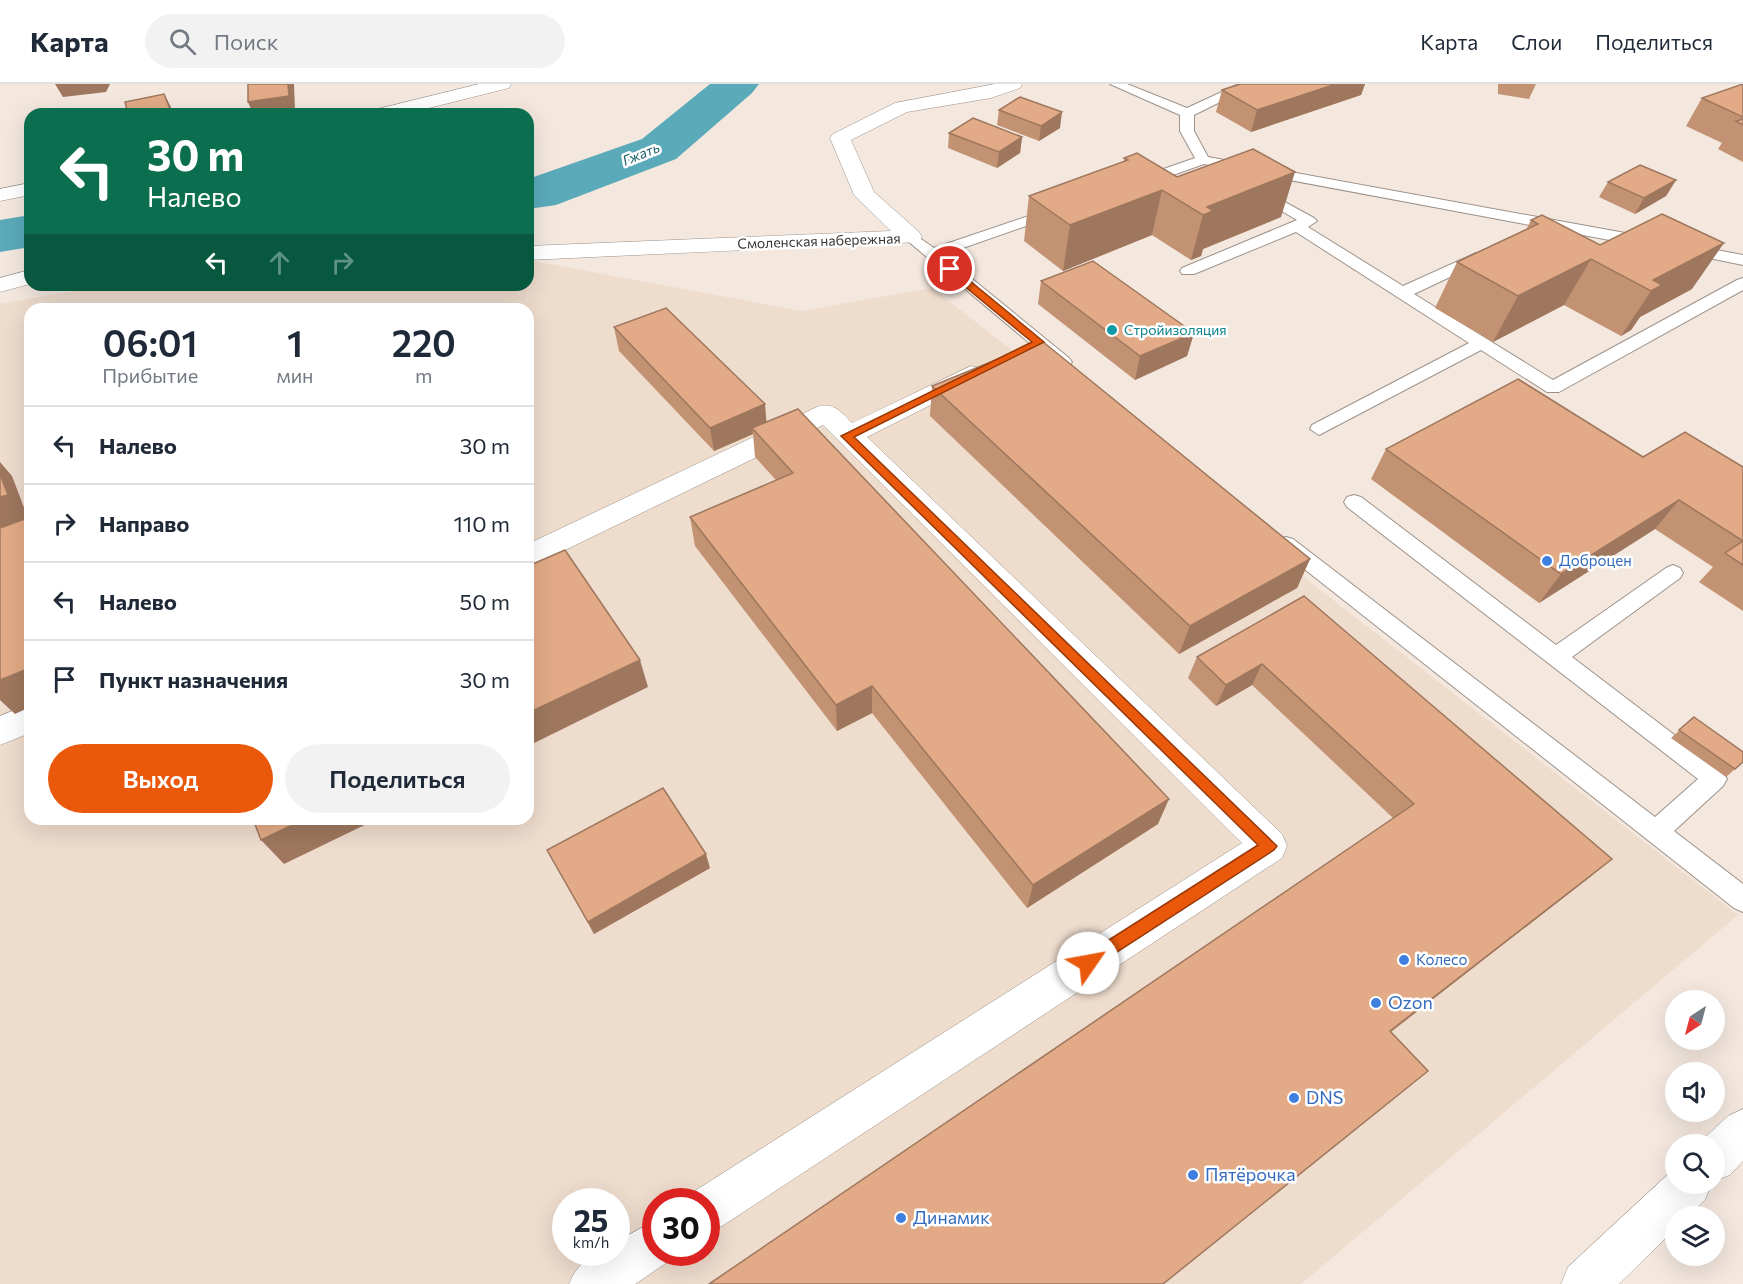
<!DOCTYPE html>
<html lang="ru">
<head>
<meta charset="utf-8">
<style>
  body { margin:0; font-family:Commissioner,sans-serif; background:#f2f2f3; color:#1f2937; height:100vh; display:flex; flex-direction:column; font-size:22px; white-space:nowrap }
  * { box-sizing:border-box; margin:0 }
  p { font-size:20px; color:#747a83 }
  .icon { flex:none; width:33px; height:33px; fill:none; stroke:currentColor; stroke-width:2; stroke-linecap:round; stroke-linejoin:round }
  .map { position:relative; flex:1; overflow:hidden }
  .drawer { position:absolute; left:24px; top:219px; width:510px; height:522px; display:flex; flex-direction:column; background:#fff; border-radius:18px; box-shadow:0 6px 24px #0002 }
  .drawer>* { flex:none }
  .top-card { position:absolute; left:24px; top:24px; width:510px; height:183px; border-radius:18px; box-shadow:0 6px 24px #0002; background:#0b6e4f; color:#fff; overflow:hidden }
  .needle { width:39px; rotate:216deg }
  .buttons { position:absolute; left:1665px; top:906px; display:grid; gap:12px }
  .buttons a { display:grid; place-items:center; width:60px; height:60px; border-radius:50%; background:#fff; box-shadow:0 6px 24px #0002; font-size:30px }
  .speed { position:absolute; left:552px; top:1104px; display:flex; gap:12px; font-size:30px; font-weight:700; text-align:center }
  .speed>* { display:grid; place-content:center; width:78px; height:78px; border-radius:50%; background:#fff; box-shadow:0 6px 24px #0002; line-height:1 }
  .speed small { font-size:15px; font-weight:400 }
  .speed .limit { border:9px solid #d22; background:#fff; color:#111 }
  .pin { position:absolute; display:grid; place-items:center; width:51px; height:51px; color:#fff; margin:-26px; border:3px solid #fff; border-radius:50%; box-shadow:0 2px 6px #0007 }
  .me { position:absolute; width:66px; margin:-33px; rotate:57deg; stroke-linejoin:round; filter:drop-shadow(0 0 4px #0008) }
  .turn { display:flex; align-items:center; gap:21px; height:126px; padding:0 24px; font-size:27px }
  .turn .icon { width:78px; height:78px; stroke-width:2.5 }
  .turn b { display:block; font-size:42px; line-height:51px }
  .lanes { display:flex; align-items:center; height:57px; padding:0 24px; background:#0003; justify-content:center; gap:30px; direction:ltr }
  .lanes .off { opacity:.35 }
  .eta { display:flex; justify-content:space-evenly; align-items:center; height:102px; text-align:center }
  .eta b { font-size:36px; font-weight:600; line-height:42px }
  .primary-button { display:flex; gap:12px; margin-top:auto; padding:12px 24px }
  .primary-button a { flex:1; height:69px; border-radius:36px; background:#ea580c; color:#fff; font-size:24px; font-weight:600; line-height:69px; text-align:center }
  .primary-button a+a { background:#f2f2f3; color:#1f2937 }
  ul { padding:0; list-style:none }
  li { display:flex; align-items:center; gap:18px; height:78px; padding:0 24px; border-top:2px solid #e0e1e3 }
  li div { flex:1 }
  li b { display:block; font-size:22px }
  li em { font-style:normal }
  header { display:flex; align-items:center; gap:36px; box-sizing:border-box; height:84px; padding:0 30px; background:#fff; border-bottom:2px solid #e0e1e3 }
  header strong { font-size:28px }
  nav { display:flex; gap:33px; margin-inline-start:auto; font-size:21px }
  .search { width:420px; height:54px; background:#f2f2f3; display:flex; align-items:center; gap:15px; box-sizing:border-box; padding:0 21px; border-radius:33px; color:#747a83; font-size:22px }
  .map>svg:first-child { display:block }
  .built { fill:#eedccd; fill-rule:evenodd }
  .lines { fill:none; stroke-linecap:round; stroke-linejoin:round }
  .river { fill:#5aaaba; fill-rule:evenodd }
  .service-casing { stroke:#9d928a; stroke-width:2 }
  .minor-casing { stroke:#9d928a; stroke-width:1 }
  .secondary-casing { stroke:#9d928a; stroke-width:1 }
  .service { fill:#fff; fill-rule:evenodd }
  .minor { fill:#fff; fill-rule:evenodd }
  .secondary { fill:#fff; fill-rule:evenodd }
  .wall { fill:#c29273 }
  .shaded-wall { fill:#9e775e }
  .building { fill:#e2aa86; stroke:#9e775e; stroke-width:1.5 }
  .route { fill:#ea580c; stroke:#983908; stroke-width:1.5 }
  .culture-dot { fill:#0f9aa8; stroke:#fff; stroke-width:2 }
  .shop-dot { fill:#3f7fe0; stroke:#fff; stroke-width:2 }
  .labels { text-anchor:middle; stroke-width:5; stroke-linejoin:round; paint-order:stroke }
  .far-water-label { font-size:14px; font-style:italic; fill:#1e606c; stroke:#fff }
  .far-street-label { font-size:14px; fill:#383330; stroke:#fff }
  .far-culture-label { font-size:14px; fill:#0d838f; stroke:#fff; text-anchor:start }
  .shop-label { font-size:15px; fill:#366cbe; stroke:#fff; text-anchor:start }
  .near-shop-label { font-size:18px; fill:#366cbe; stroke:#fff; text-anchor:start }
</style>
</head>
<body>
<header>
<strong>Карта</strong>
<div class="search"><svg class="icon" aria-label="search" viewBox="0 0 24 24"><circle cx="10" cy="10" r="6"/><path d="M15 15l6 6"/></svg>Поиск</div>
<nav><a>Карта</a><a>Слои</a><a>Поделиться</a></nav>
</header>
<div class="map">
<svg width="1743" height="1200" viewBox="0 0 1743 1200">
  <rect width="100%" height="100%" fill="#f3e7de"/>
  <!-- built -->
  <path class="built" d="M528 176 801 227 932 204 1738 831 1301 1200H0V220L107 201H528ZM30 225H528V735H30ZM566 1118H616V1168H566ZM656 1118H706V1168H656Z"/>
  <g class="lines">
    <!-- river -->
    <g class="river">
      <polygon points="710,0 759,0 752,9 676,75 556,121 528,125 528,95 642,55"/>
      <polygon points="30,131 30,163 0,168 0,136"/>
    </g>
    <!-- service casing -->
    <g class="service-casing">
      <g id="service">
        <polygon points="1110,0 1127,0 1187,24 1239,0 1256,0 1194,31 1194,47 1208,73 1647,153 1655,158 1647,163 1204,80 1145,101 1135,101 1133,98 1135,95 1195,74 1180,47 1180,31"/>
        <polygon points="1259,104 1314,134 1317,137 1308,143 1403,202 1476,169 1488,169 1490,172 1488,175 1414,210 1553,296 1737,196 1743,194 1743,206 1559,308 1547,308 1481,266 1319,351 1310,345 1312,341 1469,259 1296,148 1194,190 1182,190 1180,187 1182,184 1297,136 1254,111 1252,108"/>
        <polygon points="1055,123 1062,127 1060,130 943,171 1069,274 1072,278 1069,282 1057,282 903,153 911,148 934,164"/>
        <polygon points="1685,160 1743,171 1743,181 1680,168 1677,165 1680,162"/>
        <polygon points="1354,411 1361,413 1556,561 1666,484 1673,481 1680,484 1683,489 1680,494 1572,573 1723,688 1727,695 1723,702 1674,747 1743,800 1743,828 1734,824 1279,465 1276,460 1279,455 1286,453 1293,455 1655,733 1698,695 1347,423 1344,418 1347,413"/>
      </g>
    </g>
    <!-- minor casing -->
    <g class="minor-casing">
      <g id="minor">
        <polygon points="479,0 511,0 509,4 405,30 371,30 374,26"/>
        <polygon points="995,0 1022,0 1020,4 991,14 907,28 851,56 874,108 919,148 922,153 919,158 528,176 528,162 891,147 854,111 830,54 833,50 895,19"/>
        <polygon points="30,99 30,111 0,117 0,105"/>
        <polygon points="30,186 30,200 0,208 0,194"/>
        <path d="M971 282 980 284 984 290 980 296 867 353 1282 750 1287 762 1282 774 722 1142 706 1148V1118H687L690 1110 1242 759 823 341 528 484V460L817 323C833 318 840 327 852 339Z"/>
        <polygon points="30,620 30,649 0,661 0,632"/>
        <path d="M656 1136V1168H675L672 1175 635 1200H569C578 1178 593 1168 616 1168V1158Z"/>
      </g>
    </g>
    <!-- secondary casing -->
    <g class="secondary-casing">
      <g id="secondary">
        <polygon points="1743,1025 1743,1077 1730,1091 1714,1097 1714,1060 1698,1060 1728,1032"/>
        <polygon points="1676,1083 1676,1100 1711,1100 1705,1116 1688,1132 1676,1132 1676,1144 1619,1200 1561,1200 1568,1183"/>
      </g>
    </g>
    <!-- service -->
    <use href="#service" class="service"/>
    <!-- minor -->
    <use href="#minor" class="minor"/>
    <!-- secondary -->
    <use href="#secondary" class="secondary"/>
  </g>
  <!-- wall -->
  <g class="wall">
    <polygon points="1240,0 1365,0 1361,11 1251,48 1216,28 1222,6"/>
    <polygon points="1498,0 1536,0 1529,15 1498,10"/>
    <polygon points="1743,0 1743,78 1718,65 1722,59 1686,42 1702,14"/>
    <polygon points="999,26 1060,44 1039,57 997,41"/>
    <polygon points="949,49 1022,53 1020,69 997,84 948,64"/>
    <polygon points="1124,74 1177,93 1281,133 1203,165 1201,172 1191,176 1152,151 1063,187 1024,157 1029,112 1124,78"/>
    <polygon points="1676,96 1666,112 1635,130 1599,113 1608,98"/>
    <polygon points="1531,136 1600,161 1692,205 1640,233 1631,246 1621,252 1564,221 1493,258 1435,224 1457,178 1526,146"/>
    <polygon points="1041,197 1194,249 1187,272 1135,296 1038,220"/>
    <polygon points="614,243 767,338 1158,740 1027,824 872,629 837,647 695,462 690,433 776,396 755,373 753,350 714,367 619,267"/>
    <polygon points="932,302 1310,475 1297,504 1179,570 930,332"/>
    <polygon points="1386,365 1643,373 1743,383 1743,527 1699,498 1713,483 1655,445 1539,519 1371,395"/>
    <polygon points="1304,512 1590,793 1391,948 1163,1200 1393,734 1252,601 1216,622 1188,594 1197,573"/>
    <polygon points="1694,633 1735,685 1726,693 1671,654"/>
    <polygon points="547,766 710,784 594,850"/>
  </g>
  <!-- shaded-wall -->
  <g class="shaded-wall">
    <polygon points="55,0 110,0 106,8 63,13"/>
    <polygon points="288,0 294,0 295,27 277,30 253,30 248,18"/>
    <polygon points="1336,0 1365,0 1361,11 1251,48 1257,26"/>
    <polygon points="164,10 172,25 174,30 172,30"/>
    <polygon points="1062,28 1060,44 1039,57 1041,42"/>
    <polygon points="1022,53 1020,69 997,84 999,68"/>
    <polygon points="1295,88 1281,133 1203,165 1201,172 1191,176 1203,131 1207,123"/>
    <polygon points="1676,96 1666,112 1635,130 1644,114"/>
    <polygon points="1162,106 1152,151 1063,187 1070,141"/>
    <polygon points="1724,159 1692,205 1640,233 1631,246 1621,252 1651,207 1653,196"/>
    <polygon points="1591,175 1564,221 1493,258 1518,212"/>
    <polygon points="1194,249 1187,272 1135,296 1140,272"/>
    <polygon points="765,320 767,344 752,344 753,350 714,367 710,344"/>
    <polygon points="0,378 12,392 28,434 0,444"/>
    <polygon points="1679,416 1655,445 1539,519 1561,490"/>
    <polygon points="1310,475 1297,504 1179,570 1190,542"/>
    <polygon points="640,576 648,603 528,662 528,629"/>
    <polygon points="1262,580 1252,601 1216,622 1226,601"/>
    <polygon points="30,584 30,623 15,630 0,616 0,596"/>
    <polygon points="872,602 872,629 837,647 836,621"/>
    <polygon points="1169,715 1158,740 1027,824 1033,801"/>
    <polygon points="305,735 377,735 284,780 261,756"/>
    <polygon points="706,770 710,784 594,850 588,838"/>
    <polygon points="1612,775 1590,793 1372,962 1390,947"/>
  </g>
  <!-- building -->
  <g class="building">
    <polygon points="248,0 288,0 289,12 248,18"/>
    <polygon points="1240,0 1336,0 1257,26 1222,6"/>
    <polygon points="1743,0 1743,33 1702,14"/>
    <polygon points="164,10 172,30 128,30 125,18"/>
    <polygon points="1020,13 1062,28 1041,42 999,26"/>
    <polygon points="973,34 1022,53 999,68 949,49"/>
    <polygon points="1743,35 1743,41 1736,37"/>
    <polygon points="1253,65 1295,88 1207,123 1213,127 1203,131 1162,106 1070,141 1029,112 1128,76 1124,74 1137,69 1177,93"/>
    <polygon points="1640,81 1676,96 1644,114 1608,98"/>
    <polygon points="1662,130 1724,159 1653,196 1662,201 1651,207 1591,175 1518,212 1457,178 1538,140 1531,136 1542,131 1600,161"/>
    <polygon points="1093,177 1194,249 1140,272 1041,197"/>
    <polygon points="666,224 765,320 710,344 614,243"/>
    <polygon points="1042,257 1310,475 1190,542 932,302"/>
    <polygon points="1518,295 1643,373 1685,348 1743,383 1743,457 1679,416 1561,490 1386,365"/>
    <polygon points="798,325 1169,715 1033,801 872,602 836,621 690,433 793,389 752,344"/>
    <polygon points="0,390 8,411 0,413"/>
    <polygon points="30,433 30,584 0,596 0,444"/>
    <polygon points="1743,457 1743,481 1725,469"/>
    <polygon points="565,466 640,576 528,629 528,482"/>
    <polygon points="1304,512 1612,775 1390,947 1428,987 1163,1200 709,1200 1414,720 1262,580 1226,601 1197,573"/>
    <polygon points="1694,633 1743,668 1743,678 1735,685 1679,646"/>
    <polygon points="663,704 706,770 588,838 547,766"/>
    <polygon points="253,735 305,735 261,756"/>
  </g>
  <!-- route -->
  <polygon class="route" points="946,183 953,183 1044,258 854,353 1277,762 1274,766 1088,887 1082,884 1080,879 1082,873 1258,761 841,352 1032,258 946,187"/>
  <!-- markers -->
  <circle class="culture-dot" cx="1112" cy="246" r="6"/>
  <g class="shop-dot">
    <circle cx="1547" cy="477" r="6"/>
    <circle cx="1404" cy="876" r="6"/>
    <circle cx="1376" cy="919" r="6"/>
    <circle cx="1294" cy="1014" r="6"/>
    <circle cx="1193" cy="1091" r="6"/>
    <circle cx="901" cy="1134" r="6"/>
  </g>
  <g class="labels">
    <!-- far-water labels -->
    <g class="far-water-label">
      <text transform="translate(641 70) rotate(-22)" y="5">Гжать</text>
    </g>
    <!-- far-street labels -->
    <g class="far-street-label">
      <text transform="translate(819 157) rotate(-2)" y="5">Смоленская набережная</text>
    </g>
    <!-- far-culture labels -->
    <g class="far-culture-label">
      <text x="1124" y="251">Стройизоляция</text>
    </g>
    <!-- shop labels -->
    <g class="shop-label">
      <text x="1559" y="482">Доброцен</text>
      <text x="1416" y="881">Колесо</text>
    </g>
    <!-- near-shop labels -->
    <g class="near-shop-label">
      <text x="1388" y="925">Ozon</text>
      <text x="1306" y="1020">DNS</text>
      <text x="1205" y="1097">Пятёрочка</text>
      <text x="913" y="1140">Динамик</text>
    </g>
  </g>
</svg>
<div class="buttons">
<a><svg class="needle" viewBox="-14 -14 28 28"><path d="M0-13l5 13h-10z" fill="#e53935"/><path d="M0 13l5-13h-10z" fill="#747a83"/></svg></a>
<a><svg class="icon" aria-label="sound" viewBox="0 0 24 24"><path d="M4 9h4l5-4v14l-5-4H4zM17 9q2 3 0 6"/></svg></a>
<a><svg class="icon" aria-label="search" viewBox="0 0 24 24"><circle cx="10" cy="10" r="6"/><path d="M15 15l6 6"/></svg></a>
<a><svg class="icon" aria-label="layers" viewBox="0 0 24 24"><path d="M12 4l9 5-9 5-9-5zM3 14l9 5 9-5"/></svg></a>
</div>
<div class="speed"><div>25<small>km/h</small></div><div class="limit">30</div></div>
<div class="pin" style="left:950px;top:185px;background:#d93025"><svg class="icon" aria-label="arrive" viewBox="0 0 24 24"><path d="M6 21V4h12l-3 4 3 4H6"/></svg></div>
<svg class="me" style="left:1088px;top:879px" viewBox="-20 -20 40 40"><circle r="19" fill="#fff"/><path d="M0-13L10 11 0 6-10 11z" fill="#ea580c"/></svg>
<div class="top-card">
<div class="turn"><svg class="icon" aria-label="left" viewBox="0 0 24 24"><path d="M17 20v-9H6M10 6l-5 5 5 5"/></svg><div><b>30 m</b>Налево</div></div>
<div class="lanes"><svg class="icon" aria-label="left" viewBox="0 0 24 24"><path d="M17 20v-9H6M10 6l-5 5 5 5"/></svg><svg class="icon off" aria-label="ahead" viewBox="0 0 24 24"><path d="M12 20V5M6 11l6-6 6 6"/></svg><svg class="icon off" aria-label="right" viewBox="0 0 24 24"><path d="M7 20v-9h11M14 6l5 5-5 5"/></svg></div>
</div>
<section class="drawer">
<div class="eta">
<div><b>06:01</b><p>Прибытие</p></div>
<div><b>1</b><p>мин</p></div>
<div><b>220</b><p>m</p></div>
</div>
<ul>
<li><svg class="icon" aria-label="left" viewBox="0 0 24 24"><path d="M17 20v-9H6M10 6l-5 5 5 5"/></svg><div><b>Налево</b></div><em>30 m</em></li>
<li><svg class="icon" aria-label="right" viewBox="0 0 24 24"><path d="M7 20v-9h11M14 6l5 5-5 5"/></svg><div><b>Направо</b></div><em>110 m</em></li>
<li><svg class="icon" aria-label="left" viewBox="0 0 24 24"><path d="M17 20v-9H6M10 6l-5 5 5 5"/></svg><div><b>Налево</b></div><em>50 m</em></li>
<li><svg class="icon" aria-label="arrive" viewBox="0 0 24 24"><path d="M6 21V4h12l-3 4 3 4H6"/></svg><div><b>Пункт назначения</b></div><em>30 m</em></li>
</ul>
<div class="primary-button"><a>Выход</a><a>Поделиться</a></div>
</section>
</div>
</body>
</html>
